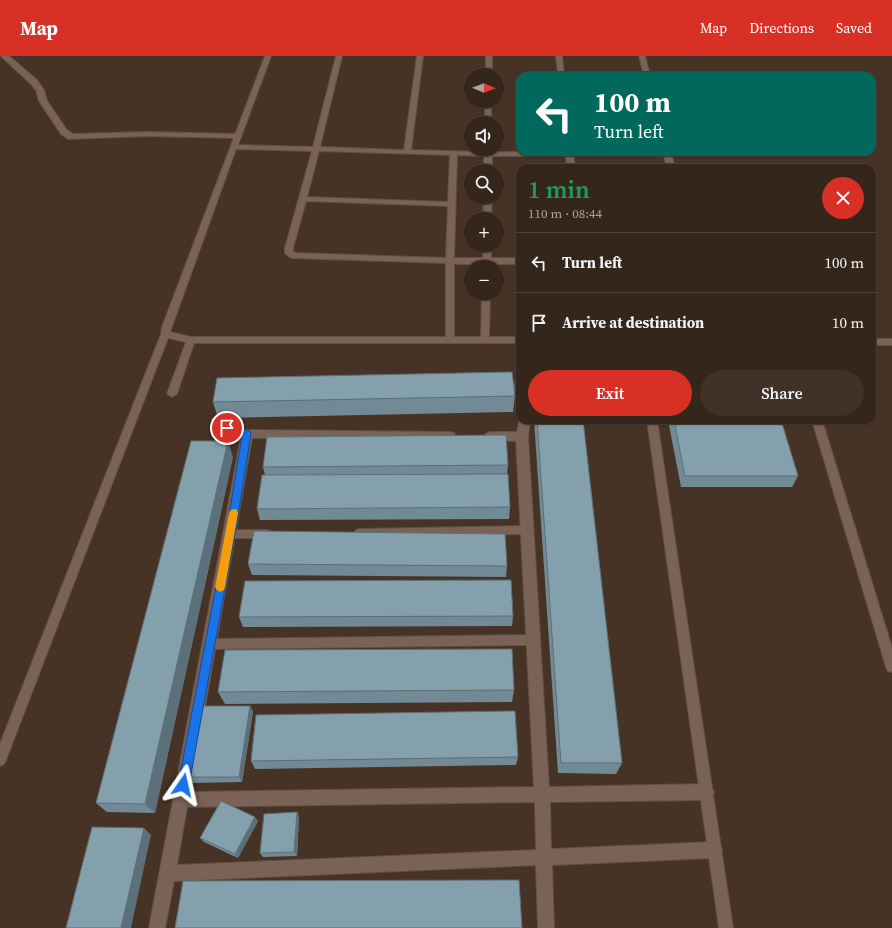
<!DOCTYPE html>
<html lang="en">
<head>
<meta charset="utf-8">
<style>
  body { margin:0; font-family:"Source Serif 4",serif; background:#403229; color:#f1f3f6; height:100vh; display:flex; flex-direction:column; font-size:15px; white-space:nowrap }
  * { box-sizing:border-box; margin:0 }
  p { font-size:13px; color:#aaa5a3 }
  .icon { flex:none; width:22px; height:22px; fill:none; stroke:currentColor; stroke-width:2; stroke-linecap:round; stroke-linejoin:round }
  .map { position:relative; flex:1; overflow:hidden }
  .details { position:absolute; left:516px; top:108px; width:360px; height:260px; display:flex; flex-direction:column; background:#35261c; border-radius:12px; box-shadow:0 1px 3px #0004,0 0 0 1px #4f433b }
  .details>* { flex:none }
  .guide { position:absolute; left:516px; top:16px; width:360px; height:84px; border-radius:12px; box-shadow:0 1px 3px #0004,0 0 0 1px #4f433b; background:#00695c; color:#fff; overflow:hidden }
  .needle { width:26px; rotate:91deg }
  .tools { position:absolute; left:464px; top:12px; display:grid; gap:8px }
  .tools a { display:grid; place-items:center; width:40px; height:40px; border-radius:50%; background:#35261c; box-shadow:0 1px 3px #0004,0 0 0 1px #4f433b; font-size:20px }
  .pin { position:absolute; display:grid; place-items:center; width:34px; height:34px; color:#fff; margin:-17px; border:2px solid #fff; border-radius:50%; box-shadow:0 1px 4px #0007 }
  .me { position:absolute; width:44px; margin:-22px; rotate:11deg; stroke-linejoin:round; filter:drop-shadow(0 0 3px #0008) }
  .turn { display:flex; align-items:center; gap:14px; height:84px; padding:0 12px; font-size:18px }
  .turn .icon { width:52px; height:52px; stroke-width:2.5 }
  .turn b { display:block; font-size:28px; line-height:34px }
  .round { display:grid; place-items:center; flex:none; width:42px; height:42px; border-radius:21px; background:#403229 }
  .head { display:flex; align-items:center; justify-content:space-between; height:68px; padding:0 12px }
  h1 { font-size:24px; font-weight:600; line-height:30px; color:#1e9e55 }
  .cta { display:flex; gap:8px; margin-top:auto; padding:8px 12px }
  .cta a { flex:1; height:46px; border-radius:24px; background:#d93025; color:#fff; font-size:16px; font-weight:600; line-height:46px; text-align:center }
  .cta a+a { background:#403229; color:#f1f3f6 }
  ul { padding:0; list-style:none }
  li { display:flex; align-items:center; gap:12px; height:60px; padding:0 12px; border-top:1px solid #4f433b }
  li div { flex:1 }
  li b { display:block; font-size:15px }
  li em { font-style:normal }
  header { display:flex; align-items:center; gap:24px; box-sizing:border-box; height:56px; padding:0 20px; background:#d93025; color:#fff }
  header strong { font-size:19px }
  nav { display:flex; gap:22px; margin-inline-start:auto; font-size:14px }
  .map>svg:first-child { display:block }
  .lines { fill:none; stroke-linecap:round; stroke-linejoin:round }
  .lane-casing { stroke:#614f45; stroke-width:2 }
  .street-casing { stroke:#614f45; stroke-width:2 }
  .lane { fill:#7a6256; fill-rule:evenodd }
  .street { fill:#7a6256; fill-rule:evenodd }
  .wall { fill:#728a95 }
  .shaded-wall { fill:#5c7079 }
  .building { fill:#84a0ad; stroke:#5c7079 }
  .route { fill:#1a73e8; stroke:#114b97 }
  .slow { fill:#f59e0b }
</style>
</head>
<body>
<header>
<strong>Map</strong>
<nav><a>Map</a><a>Directions</a><a>Saved</a></nav>
</header>
<div class="map">
<svg width="892" height="872" viewBox="0 0 892 872">
  <rect width="100%" height="100%" fill="#473226"/>
  <g class="lines">
    <!-- lane casing -->
    <g class="lane-casing">
      <g id="lane">
        <path d="M265 0H271L238 89 313 91 336 0H342L320 91 404 94 417 0H423L411 94 484 96V93H492V96H573L575 112H567L566 100H492V115H484V100L457 99 454 202H483V189H491V202H520V208H491V211H483V208H454V281H481L482 237H490L489 281H520V287H194L177 338 172 341 167 338 186 286 168 282 6 704 4 708 0 710V688L161 278 162 271ZM236 93 312 95 285 192V197L291 202 446 207V281H191L170 276ZM319 95 450 99 448 146 307 141ZM306 145 448 150 446 202 296 197 293 196V192Z"/>
        <rect x="486" y="0" width="6" height="19"/>
        <polygon points="556,0 562,0 564,20 558,20"/>
        <polygon points="639,0 645,0 650,20 644,20"/>
        <rect x="485" y="45" width="6" height="22"/>
        <polygon points="663,96 671,96 675,112 667,112"/>
        <polygon points="484,141 492,141 491,163 483,163"/>
        <rect x="872" y="283" width="20" height="6"/>
        <polygon points="647,364 657,364 733,872 719,872"/>
        <polygon points="812,364 822,364 892,592 892,616 888,615 886,611"/>
        <polygon points="527,470 531,471 532,474 531,477 527,478 360,481 356,480 355,477 356,474 360,473"/>
        <polygon points="230,474 266,474 270,475 271,478 270,481 266,482 230,482 226,481 225,478 226,475"/>
        <polygon points="533,579 537,580 539,584 537,588 533,589 210,593 206,592 204,588 206,584 210,583"/>
      </g>
    </g>
    <!-- street casing -->
    <g class="street-casing">
      <g id="street">
        <polygon points="1,0 9,0 37,24 44,34 47,45 67,74 73,78 147,76 238,78 242,80 238,82 147,80 68,83 61,78 39,45 36,34 31,28"/>
        <polygon points="517,327 520,328 520,341 516,340 512,331 513,328"/>
        <path d="M520 361V364H530L528 381 549 731 706 728 711 731 714 736 711 741 706 744 550 746 551 793 714 786 720 788 722 794 720 800 714 802 552 809 554 872H538L536 809 174 825 165 872H149L241 381 213 372 211 369 213 366 217 365 247 374 450 376 454 377 456 380 454 383 450 384 252 382 190 736 534 731 516 385 491 384 487 383 485 380 487 377 491 376H517ZM535 746 536 794 177 809 187 751Z"/>
      </g>
    </g>
    <!-- lane -->
    <use href="#lane" class="lane"/>
    <!-- street -->
    <use href="#street" class="street"/>
  </g>
  <!-- wall -->
  <g class="wall">
    <polygon points="515,340 513,356 218,362 213,346"/>
    <polygon points="534,364 583,364 622,707 616,718 558,717"/>
    <polygon points="668,364 781,364 798,420 792,431 681,431"/>
    <polygon points="233,401 155,757 107,756 96,747"/>
    <polygon points="508,409 507,418 510,451 509,463 260,464 257,453 265,419 263,411"/>
    <polygon points="248,508 507,510 506,521 252,519"/>
    <polygon points="513,560 512,570 243,571 239,561"/>
    <polygon points="514,634 512,646 225,648 218,636"/>
    <polygon points="250,650 253,656 242,726 191,727 187,721"/>
    <polygon points="518,701 516,709 255,713 251,705"/>
    <polygon points="297,756 299,761 297,800 263,801 260,797"/>
    <polygon points="258,765 238,802 204,786 200,782"/>
  </g>
  <!-- shaded-wall -->
  <g class="shaded-wall">
    <polygon points="228,385 233,401 155,757 145,748"/>
    <polygon points="250,650 253,656 242,726 239,721"/>
    <polygon points="297,756 299,761 297,800 294,796"/>
    <polygon points="255,761 258,765 238,802 235,798"/>
    <polygon points="144,772 151,779 131,872 121,872"/>
  </g>
  <!-- building -->
  <g class="building">
    <polygon points="512,316 515,340 213,346 217,322"/>
    <polygon points="537,364 583,364 622,707 561,707"/>
    <polygon points="674,364 781,364 798,420 685,420"/>
    <polygon points="506,379 508,409 263,411 267,381"/>
    <polygon points="191,385 228,385 145,748 96,747"/>
    <polygon points="508,418 510,451 257,453 262,419"/>
    <polygon points="254,475 505,478 507,510 248,508"/>
    <polygon points="511,524 513,560 239,561 245,525"/>
    <polygon points="512,593 514,634 218,636 225,594"/>
    <polygon points="200,650 250,650 239,721 187,721"/>
    <polygon points="515,655 518,701 251,705 256,659"/>
    <polygon points="221,745 255,761 235,798 200,782"/>
    <polygon points="297,756 294,796 260,797 264,758"/>
    <polygon points="92,771 144,772 121,872 66,872"/>
    <polygon points="519,824 522,872 175,872 183,825"/>
  </g>
  <!-- route -->
  <polygon class="route" points="227,369 250,375 251,378 235,478 189,729 187,733 183,735 179,733 178,729 226,478 242,380 224,374 223,372 224,370"/>
  <!-- slow -->
  <polygon class="slow" points="234,453 237,454 238,457 225,531 224,534 220,536 217,534 215,531 229,457 231,454"/>
</svg>
<div class="tools">
<a><svg class="needle" viewBox="-14 -14 28 28"><path d="M0-13l5 13h-10z" fill="#e53935"/><path d="M0 13l5-13h-10z" fill="#aaa5a3"/></svg></a>
<a><svg class="icon" aria-label="sound" viewBox="0 0 24 24"><path d="M4 9h4l5-4v14l-5-4H4zM17 9q2 3 0 6"/></svg></a>
<a><svg class="icon" aria-label="search" viewBox="0 0 24 24"><circle cx="10" cy="10" r="6"/><path d="M15 15l6 6"/></svg></a>
<a>+</a>
<a>−</a>
</div>
<div class="pin" style="left:227px;top:372px;background:#d93025"><svg class="icon" aria-label="arrive" viewBox="0 0 24 24"><path d="M6 21V4h12l-3 4 3 4H6"/></svg></div>
<svg class="me" style="left:183px;top:729px" viewBox="-20 -20 40 40"><path d="M0-17L14 15 0 8-14 15z" fill="#1a73e8" stroke="#fff" stroke-width="4"/></svg>
<div class="guide">
<div class="turn"><svg class="icon" aria-label="left" viewBox="0 0 24 24"><path d="M17 20v-9H6M10 6l-5 5 5 5"/></svg><div><b>100 m</b>Turn left</div></div>
</div>
<section class="details">
<div class="head"><div><h1>1 min</h1><p>110 m · 08:44</p></div><a class="round" style="background:#d93025;color:#fff"><svg class="icon" aria-label="close" viewBox="0 0 24 24"><path d="M6 6l12 12M18 6L6 18"/></svg></a></div>
<ul>
<li><svg class="icon" aria-label="left" viewBox="0 0 24 24"><path d="M17 20v-9H6M10 6l-5 5 5 5"/></svg><div><b>Turn left</b></div><em>100 m</em></li>
<li><svg class="icon" aria-label="arrive" viewBox="0 0 24 24"><path d="M6 21V4h12l-3 4 3 4H6"/></svg><div><b>Arrive at destination</b></div><em>10 m</em></li>
</ul>
<div class="cta"><a>Exit</a><a>Share</a></div>
</section>
</div>
</body>
</html>
